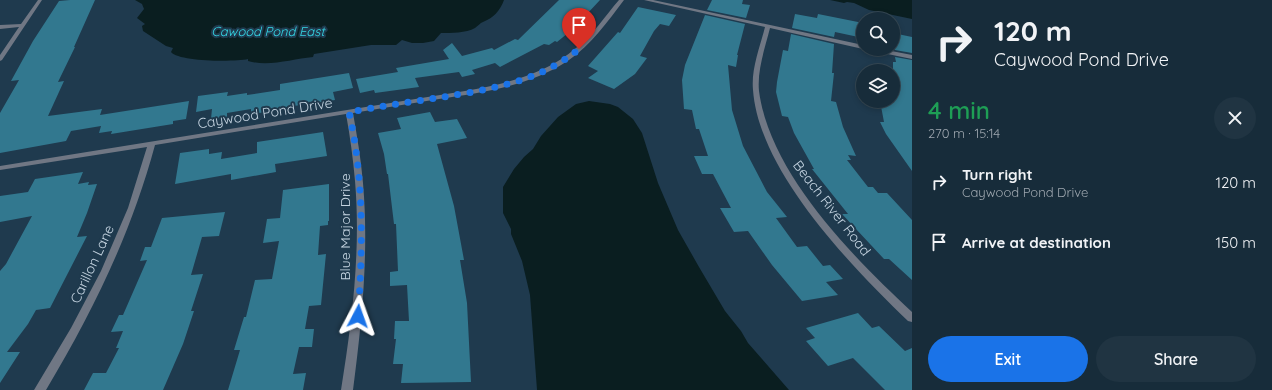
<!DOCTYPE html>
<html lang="en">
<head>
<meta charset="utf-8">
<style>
  body { margin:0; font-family:Quicksand,sans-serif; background:#203442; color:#f1f3f6; height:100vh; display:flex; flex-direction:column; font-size:15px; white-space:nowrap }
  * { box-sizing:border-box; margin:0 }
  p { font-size:13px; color:#9ea7af }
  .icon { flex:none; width:22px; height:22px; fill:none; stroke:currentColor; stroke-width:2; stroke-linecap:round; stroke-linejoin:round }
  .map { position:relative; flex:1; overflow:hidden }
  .panel { display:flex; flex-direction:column; background:#172c3a; width:360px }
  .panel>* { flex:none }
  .banner { background:#172c3a; color:#f1f3f6; overflow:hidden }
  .controls { position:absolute; left:856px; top:12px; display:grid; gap:8px }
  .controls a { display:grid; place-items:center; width:44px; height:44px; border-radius:50%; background:#172c3a; box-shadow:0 2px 6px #0003,0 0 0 1px #364854; font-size:20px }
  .pin { position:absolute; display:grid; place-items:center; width:34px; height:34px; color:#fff; margin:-41px -17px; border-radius:50% 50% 50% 0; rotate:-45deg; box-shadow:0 0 4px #0007 }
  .pin .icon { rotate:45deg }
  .me { position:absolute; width:44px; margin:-22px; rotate:4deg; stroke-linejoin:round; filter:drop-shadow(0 0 3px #0008) }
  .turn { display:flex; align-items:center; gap:14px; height:84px; padding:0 16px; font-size:18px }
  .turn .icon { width:52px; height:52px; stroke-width:2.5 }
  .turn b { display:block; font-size:28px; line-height:34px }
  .round { display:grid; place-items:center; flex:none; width:42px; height:42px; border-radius:21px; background:#203442 }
  .overview { display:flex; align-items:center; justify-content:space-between; height:68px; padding:0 16px }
  h1 { font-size:24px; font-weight:600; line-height:30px; color:#1e9e55 }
  .button { display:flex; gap:8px; margin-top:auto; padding:8px 16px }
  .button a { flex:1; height:46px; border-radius:24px; background:#1a73e8; color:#fff; font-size:16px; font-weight:600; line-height:46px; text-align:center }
  .button a+a { background:#203442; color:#f1f3f6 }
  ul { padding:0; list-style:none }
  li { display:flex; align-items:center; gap:12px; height:60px; padding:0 16px }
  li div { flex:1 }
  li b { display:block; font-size:15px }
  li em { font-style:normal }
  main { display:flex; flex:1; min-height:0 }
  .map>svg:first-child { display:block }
  .water { fill:#0a1e20 }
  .building { fill:#32788f }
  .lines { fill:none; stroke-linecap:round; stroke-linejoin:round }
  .street { fill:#707784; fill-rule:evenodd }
  .route { stroke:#1a73e8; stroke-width:7; stroke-dasharray:0 12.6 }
  .labels { text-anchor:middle; stroke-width:4; stroke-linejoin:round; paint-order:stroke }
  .far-water-label { font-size:13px; font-style:italic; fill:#35d8e6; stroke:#1f3a4e }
  .street-label { font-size:14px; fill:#c5d4e1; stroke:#1f3a4e }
</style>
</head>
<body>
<main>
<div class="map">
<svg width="912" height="390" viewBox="0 0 912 390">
  <rect width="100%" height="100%" fill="#1f3a4e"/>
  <!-- water -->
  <g class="water">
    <path d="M135 0H504C500 11 493 18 483 22 480 23 478 26 475 28 466 33 451 33 441 33L434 41 423 43H412L402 40 396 45H371L314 54 313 57C292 59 269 67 248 61V59C235 62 179 62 171 52L173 48 166 46 143 31 142 26 145 24 137 18 144 9 142 4Z"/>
    <polygon points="830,0 912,0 912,19 869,10 854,3 847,2 844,3"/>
    <polygon points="589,101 610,104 618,107 633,119 642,133 658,183 678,230 699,267 725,311 741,331 748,343 789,390 537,390 530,295 522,261 511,234 511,229 503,213 503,187 514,169 524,157 533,149 541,136 558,117 576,104"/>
  </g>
  <!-- building -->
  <g class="building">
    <polygon points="70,0 95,0 74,47 75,47 58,82 64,81 48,116 102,109 100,115 189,101 186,119 173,121 173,124 111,134 112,131 99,133 101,126 71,131 66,141 0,153 0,113 19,80 11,81 33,41 59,1"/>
    <polygon points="559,0 600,0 573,29 557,42 555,41 549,45 544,44 500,67 495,63 472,70 475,74 462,77 459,72 415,78 419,87 375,93 374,90 360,93 356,79 398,72 396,68 449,59 443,50 452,43 462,56 492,48 494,50 515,39 518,40"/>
    <polygon points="712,0 743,0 742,4 750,5 746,18 707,10"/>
    <polygon points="638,7 676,15 669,26 660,24 654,31 640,56 647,58 635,74 614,89 588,78 598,71 588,66 618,32 620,33"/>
    <polygon points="795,14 817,18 818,14 863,23 863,38 835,32 834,37 792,28"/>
    <polygon points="705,15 745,24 737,55 738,55 736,67 728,65 732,110 743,146 767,192 787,217 776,218 797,247 807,246 823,266 830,265 843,279 826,282 838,295 802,301 772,265 748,231 734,232 720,208 731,208 713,174 702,174 694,156 708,156 699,129 696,129 692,110 684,109 682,80 685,65"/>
    <polygon points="893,33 912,37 912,53 895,50"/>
    <polygon points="791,34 834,44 832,73 834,73 831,101 836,102 843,127 856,156 848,155 851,160 847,160 868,187 873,187 878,193 887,193 912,220 912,280 889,259 884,259 842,214 848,214 812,169 814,169 794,133 788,117 782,116 776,92 777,82 783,50 788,51"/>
    <polygon points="895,57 912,60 912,171 886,134 880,122 884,122 880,101 893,101 893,62 896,62"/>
    <polygon points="349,73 353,88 333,92 335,100 273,109 273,111 259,113 259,111 251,113 251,109 227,113 227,117 211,119 212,109 196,112 198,96 228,92 227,96 247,93 247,95 280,90 280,84"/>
    <polygon points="430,112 435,122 457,119 467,138 437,144 454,206 464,260 460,260 467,303 471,382 401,383 403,364 393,364 396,339 394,339 395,321 409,321 407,285 390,286 390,272 398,271 396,224 394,224 388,174 387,174 384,154 378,133 401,129 397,118"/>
    <polygon points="323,132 327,156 275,164 276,172 231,180 231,174 175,184 180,153 209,149 209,154 222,152 221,159 257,153 257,142"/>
    <polygon points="83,172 78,184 89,182 88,185 97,184 87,213 77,237 87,236 50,308 36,310 28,324 7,352 20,352 0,383 0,271 6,264 32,216 0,222 0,196 28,192 35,179"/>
    <polygon points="329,184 329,221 328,221 328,225 320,226 318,255 326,254 321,305 309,306 305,329 314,329 312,347 299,347 293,374 306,373 303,390 228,390 240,350 234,350 244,317 246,317 255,280 272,279 279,241 263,243 267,219 280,218 283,190"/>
    <polygon points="225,212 219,236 202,237 191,275 203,274 191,311 194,311 183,344 163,390 84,390 93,373 106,373 119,348 116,348 123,331 111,332 119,315 123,315 147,260 140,261 145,247 151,247 162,218"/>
    <polygon points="858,313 872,328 879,326 905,351 912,348 912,390 885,390 853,358 828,366 806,341 815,338 806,328"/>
  </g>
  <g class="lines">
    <!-- street -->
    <g class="street">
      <polygon points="38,0 42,0 2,60 0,61 0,55 19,27 0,29 0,25 21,24"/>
      <path d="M619 0H624C608 21 591 45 569 60 531 86 483 92 439 99 410 104 381 108 353 113 357 136 361 159 363 183 369 252 362 321 353 390H341C352 321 361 251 355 181 353 158 350 136 346 114L155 145C131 234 93 311 46 390H34L71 328 101 271 128 208 147 147 0 170V166L465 91C504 84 545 75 576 48 593 35 605 16 619 0Z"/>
      <path d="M644 0H653L863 45V49L770 28C765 48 757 70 759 91 770 174 853 257 912 312V322L908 321C852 267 759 172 753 90 751 69 760 47 765 27Z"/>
      <polygon points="870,49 881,49 912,55 912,59 873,51"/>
    </g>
  </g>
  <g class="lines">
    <!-- route -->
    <path class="route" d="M358 316C363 247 364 179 349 112 379 107 408 102 437 98 486 90 540 82 579 49"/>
  </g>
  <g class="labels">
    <!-- far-water labels -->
    <g class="far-water-label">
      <text x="268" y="36">Cawood Pond East</text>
    </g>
    <!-- street labels -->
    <g class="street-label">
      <text transform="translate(265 113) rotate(-9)" y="5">Caywood Pond Drive</text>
      <text transform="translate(832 208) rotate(52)" y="5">Beach River Road</text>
      <text transform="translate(345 227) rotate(-90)" y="5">Blue Major Drive</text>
      <text transform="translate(92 264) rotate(-65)" y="5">Carillon Lane</text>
    </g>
  </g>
</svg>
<div class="controls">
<a><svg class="icon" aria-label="search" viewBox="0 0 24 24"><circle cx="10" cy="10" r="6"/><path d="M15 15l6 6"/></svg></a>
<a><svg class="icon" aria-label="layers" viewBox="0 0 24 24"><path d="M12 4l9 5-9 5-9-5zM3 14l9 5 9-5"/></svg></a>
</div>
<div class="pin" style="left:579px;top:49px;background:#d93025"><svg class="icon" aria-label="arrive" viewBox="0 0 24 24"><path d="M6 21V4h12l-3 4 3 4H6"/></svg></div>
<svg class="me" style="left:358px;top:316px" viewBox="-20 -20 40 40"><path d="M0-17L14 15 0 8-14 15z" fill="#1a73e8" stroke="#fff" stroke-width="4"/></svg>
</div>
<section class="panel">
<div class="banner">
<div class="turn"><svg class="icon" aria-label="right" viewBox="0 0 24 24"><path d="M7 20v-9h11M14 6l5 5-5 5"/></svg><div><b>120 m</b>Caywood Pond Drive</div></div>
</div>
<div class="overview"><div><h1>4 min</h1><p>270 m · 15:14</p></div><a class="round"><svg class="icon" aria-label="close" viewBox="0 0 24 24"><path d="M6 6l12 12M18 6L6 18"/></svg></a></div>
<ul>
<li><svg class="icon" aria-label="right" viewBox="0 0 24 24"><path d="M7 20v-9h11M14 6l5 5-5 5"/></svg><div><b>Turn right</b><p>Caywood Pond Drive</p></div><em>120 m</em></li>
<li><svg class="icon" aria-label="arrive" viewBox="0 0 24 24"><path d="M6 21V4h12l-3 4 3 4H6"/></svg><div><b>Arrive at destination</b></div><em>150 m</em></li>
</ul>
<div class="button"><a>Exit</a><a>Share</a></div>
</section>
</main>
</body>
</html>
